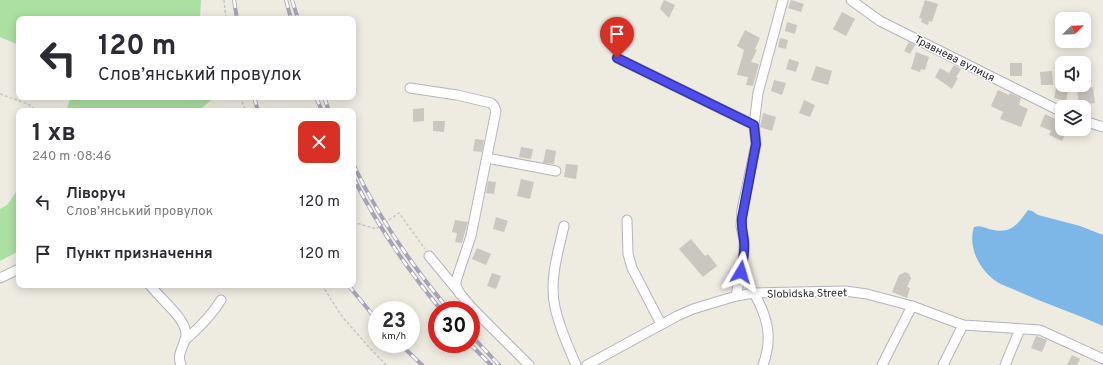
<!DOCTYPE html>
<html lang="uk">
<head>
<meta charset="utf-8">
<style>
  body { margin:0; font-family:Overpass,sans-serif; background:#f7f7f7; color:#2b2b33; height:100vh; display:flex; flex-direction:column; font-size:15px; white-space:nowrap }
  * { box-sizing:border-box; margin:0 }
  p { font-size:13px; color:#7c7c81 }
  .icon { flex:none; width:22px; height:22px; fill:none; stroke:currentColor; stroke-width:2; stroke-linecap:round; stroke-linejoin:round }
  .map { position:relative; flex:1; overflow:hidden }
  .panel { position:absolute; left:16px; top:108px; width:340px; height:180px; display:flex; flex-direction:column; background:#fff; border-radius:8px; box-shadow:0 2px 10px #0003 }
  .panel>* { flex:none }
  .hud { position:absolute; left:16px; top:16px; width:340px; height:84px; border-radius:8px; box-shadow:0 2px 10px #0003; background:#fff; color:#2b2b33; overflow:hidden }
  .needle { width:26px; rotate:67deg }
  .controls { position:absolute; left:1055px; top:12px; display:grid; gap:8px }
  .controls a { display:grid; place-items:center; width:36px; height:36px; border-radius:8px; background:#fff; box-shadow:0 2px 10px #0003; font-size:20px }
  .speed { position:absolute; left:368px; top:301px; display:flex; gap:8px; font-size:20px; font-weight:700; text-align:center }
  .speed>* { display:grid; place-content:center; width:52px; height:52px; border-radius:50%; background:#fff; box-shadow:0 2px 10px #0003; line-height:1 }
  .speed small { font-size:10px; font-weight:400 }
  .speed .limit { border:6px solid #d22; background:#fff; color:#111 }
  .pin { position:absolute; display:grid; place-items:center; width:34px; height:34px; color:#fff; margin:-41px -17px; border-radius:50% 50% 50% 0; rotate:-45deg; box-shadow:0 0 4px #0007 }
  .pin .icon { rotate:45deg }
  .me { position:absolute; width:44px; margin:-22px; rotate:7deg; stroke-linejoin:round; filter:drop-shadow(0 0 3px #0008) }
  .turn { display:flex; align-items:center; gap:14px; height:84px; padding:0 16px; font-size:18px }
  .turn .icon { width:52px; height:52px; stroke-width:2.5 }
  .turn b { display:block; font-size:28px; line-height:34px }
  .round { display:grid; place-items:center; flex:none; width:42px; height:42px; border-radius:8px; background:#f7f7f7 }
  .headline { display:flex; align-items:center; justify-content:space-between; height:68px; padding:0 16px }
  h1 { font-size:24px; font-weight:700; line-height:30px }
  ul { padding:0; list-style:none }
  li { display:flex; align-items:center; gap:12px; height:52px; padding:0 16px }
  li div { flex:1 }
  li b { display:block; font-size:15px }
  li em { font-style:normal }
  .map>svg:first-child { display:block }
  .green { fill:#abe0a2 }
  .water { fill:#7cb7e7 }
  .building { fill:#cac7c0 }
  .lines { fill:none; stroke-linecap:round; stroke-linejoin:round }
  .minor-casing { stroke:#b4b4bf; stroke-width:11 }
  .path { stroke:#c8c8c8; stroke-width:1.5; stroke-dasharray:3 2; stroke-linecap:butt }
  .minor { stroke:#fff; stroke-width:9 }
  .rail-casing { stroke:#a4a4b6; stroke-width:4 }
  .rail { stroke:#fff; stroke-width:2.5; stroke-dasharray:8; stroke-linecap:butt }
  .route-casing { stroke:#33339b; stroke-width:10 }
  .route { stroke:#4e4eee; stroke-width:7 }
  .labels { text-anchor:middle; stroke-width:3; stroke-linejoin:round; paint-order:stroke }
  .street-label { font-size:11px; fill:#2d2d2d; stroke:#fff }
</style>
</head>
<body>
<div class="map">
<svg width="1103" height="365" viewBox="0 0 1103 365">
  <rect width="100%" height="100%" fill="#eeebe1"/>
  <!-- green -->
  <g class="green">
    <polygon points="0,0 201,0 200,19 19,19 19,45 0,37"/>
    <polygon points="71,97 215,97 198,111 66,111"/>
    <polygon points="19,188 19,251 0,261 0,209 7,205"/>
  </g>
  <!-- water -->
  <path class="water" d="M1028 210 1032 211 1038 215 1080 226 1103 235V326C1074 313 1044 303 1015 290 1008 287 999 284 993 279 978 267 968 246 974 227 980 225 983 227 989 229 1011 235 1017 225 1028 210Z"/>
  <!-- building -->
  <g class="building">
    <polygon points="664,0 675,5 669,18 660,9"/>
    <polygon points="791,0 804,4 801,12 788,8"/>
    <polygon points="925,0 938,4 932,22 929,21 928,25 921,22 922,19 919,18"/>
    <polygon points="842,12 855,19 846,36 833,29"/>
    <polygon points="787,22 797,25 795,34 785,31"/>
    <polygon points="745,30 760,38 755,49 757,50 751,62 759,64 753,86 746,85 748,77 737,75 744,50 737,46"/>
    <polygon points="780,38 788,40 786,49 778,47"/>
    <polygon points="909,42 915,45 910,54 904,51"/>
    <polygon points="916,52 929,57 925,70 921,69 920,72 911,69"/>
    <polygon points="789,59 799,62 796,72 786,69"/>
    <rect x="1010" y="63" width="12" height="13"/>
    <polygon points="954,65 961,69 956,77 958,78 952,89 935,77 940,68 949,73"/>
    <polygon points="816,66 832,71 828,85 811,80"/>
    <polygon points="1052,71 1053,85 1041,85 1040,72"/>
    <polygon points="774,80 786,83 782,95 771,91"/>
    <polygon points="1093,87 1095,103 1079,105 1077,89"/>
    <polygon points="1056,88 1068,91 1066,101 1054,98"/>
    <polygon points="998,90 1009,95 1010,93 1021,98 1019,105 1028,109 1021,127 1000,119 1003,112 991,106"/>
    <polygon points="804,100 815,105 810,117 799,113"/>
    <polygon points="424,108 424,121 413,122 413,109"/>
    <polygon points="763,113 776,117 772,131 760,127"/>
    <polygon points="1045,114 1062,122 1062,129 1068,129 1062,141 1049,135 1051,131 1040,126"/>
    <polygon points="433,121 445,121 444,132 433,131"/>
    <polygon points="475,139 484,140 482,152 473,151"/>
    <polygon points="521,147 533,149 531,159 519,157"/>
    <polygon points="546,149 556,151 554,164 543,163"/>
    <polygon points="566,164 578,165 576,179 564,177"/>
    <polygon points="521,179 534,182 530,199 517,196"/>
    <polygon points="488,181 496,182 494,194 486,193"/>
    <polygon points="496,217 508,221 504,232 493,229"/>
    <polygon points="455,220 468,222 462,243 455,242 457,233 452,232"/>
    <polygon points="691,239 705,256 708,254 717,266 703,277 679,249"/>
    <polygon points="477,248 491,254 486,265 472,259"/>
    <polygon points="905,272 909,274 911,278 907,287 910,288 907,298 892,292 899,275"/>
    <polygon points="492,273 501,276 496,289 487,286"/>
    <polygon points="1036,336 1047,340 1042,352 1031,348"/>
    <polygon points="1072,355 1080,359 1077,365 1067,365"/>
  </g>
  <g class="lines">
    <!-- minor casing -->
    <g class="minor-casing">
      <g id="minor">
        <polyline points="851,0 880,21 1062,112"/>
        <polyline points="617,58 754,125"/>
        <polyline points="410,88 457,95 491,103 494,106 496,111 471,236 456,281 456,286 460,294"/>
        <polyline points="1084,121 1103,127"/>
        <polyline points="487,158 556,171"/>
        <polyline points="627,220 628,254 632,268 661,324"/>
        <path d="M564 226C558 252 549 281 555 307 559 327 568 346 576 365"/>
        <polyline points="429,256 472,308 529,365"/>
        <polyline points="0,278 19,269"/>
        <path d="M150 285C159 298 187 319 186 335 185 346 176 353 181 365"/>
        <path d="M754 293C768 318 773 338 763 365"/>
        <polyline points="736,296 741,271 744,252 744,240 741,226 742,210 756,144 754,125 758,93 783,0"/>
        <path d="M185 340C199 328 212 315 221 300"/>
        <polyline points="587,365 677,316 693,309 736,296 754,293 845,291 867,294 912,306 963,325 1040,330 1103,359"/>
        <polyline points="882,365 912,306"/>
        <polyline points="943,365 963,325"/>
        <polyline points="1005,365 1020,329"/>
      </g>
    </g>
    <!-- path -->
    <g class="path">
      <polyline points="224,0 226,19"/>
      <polyline points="0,94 28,104 37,111"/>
      <polyline points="240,97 246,111"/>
      <polyline points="353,222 376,229 399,213 425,249"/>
      <polyline points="322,285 341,315 367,345 386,365"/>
    </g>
    <!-- minor -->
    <use href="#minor" class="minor"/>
    <!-- rail casing -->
    <g class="rail-casing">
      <g id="rail">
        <polyline points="234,0 237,19"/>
        <polyline points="286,0 291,19"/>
        <polyline points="292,0 298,19"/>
        <polyline points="254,97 258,111"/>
        <polyline points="316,97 322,111"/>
        <polyline points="324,97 329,111"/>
        <path d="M353 164C378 216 412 266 449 310"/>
        <path d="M353 177C377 225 407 269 441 310"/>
        <polyline points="348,285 377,320"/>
        <polyline points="471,335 499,365"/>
        <polyline points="400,344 422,365"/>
        <polyline points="470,344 491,365"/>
      </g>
    </g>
    <!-- rail -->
    <use href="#rail" class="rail"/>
  </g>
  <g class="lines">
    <!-- route casing -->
    <g class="route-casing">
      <path id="route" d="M617 58 754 125 756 144 742 218C741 226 743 233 744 241 745 251 743 262 741 272"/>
    </g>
    <!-- route -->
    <use href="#route" class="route"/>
  </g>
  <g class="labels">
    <!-- street labels -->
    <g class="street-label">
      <text transform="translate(955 58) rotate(27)" y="4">Травнева вулиця</text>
      <text transform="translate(807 293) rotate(-1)" y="4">Slobidska Street</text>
    </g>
  </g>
</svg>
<div class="controls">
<a><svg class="needle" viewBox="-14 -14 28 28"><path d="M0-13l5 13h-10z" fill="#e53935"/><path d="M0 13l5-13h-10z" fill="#7c7c81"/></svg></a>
<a><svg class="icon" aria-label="sound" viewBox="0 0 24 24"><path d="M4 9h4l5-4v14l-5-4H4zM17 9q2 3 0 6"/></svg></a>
<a><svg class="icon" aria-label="layers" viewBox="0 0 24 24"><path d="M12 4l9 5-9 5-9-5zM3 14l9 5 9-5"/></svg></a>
</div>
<div class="speed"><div>23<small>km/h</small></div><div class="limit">30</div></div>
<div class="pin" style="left:617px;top:58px;background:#d93025"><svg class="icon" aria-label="arrive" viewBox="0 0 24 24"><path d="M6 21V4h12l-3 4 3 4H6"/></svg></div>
<svg class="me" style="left:741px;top:272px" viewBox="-20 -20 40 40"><path d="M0-17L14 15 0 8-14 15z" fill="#4e4eee" stroke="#fff" stroke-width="4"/></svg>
<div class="hud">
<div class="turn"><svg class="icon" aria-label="left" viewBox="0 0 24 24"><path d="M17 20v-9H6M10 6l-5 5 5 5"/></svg><div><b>120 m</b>Слов’янський провулок</div></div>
</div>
<section class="panel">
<div class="headline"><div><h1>1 хв</h1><p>240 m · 08:46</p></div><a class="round" style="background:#d93025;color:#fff"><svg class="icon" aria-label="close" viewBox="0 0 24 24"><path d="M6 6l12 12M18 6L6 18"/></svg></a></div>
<ul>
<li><svg class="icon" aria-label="left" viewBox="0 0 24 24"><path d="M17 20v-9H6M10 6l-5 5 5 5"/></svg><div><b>Ліворуч</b><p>Слов’янський провулок</p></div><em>120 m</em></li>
<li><svg class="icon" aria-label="arrive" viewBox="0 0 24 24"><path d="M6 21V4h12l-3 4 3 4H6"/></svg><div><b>Пункт призначення</b></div><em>120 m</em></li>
</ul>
</section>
</div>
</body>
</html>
